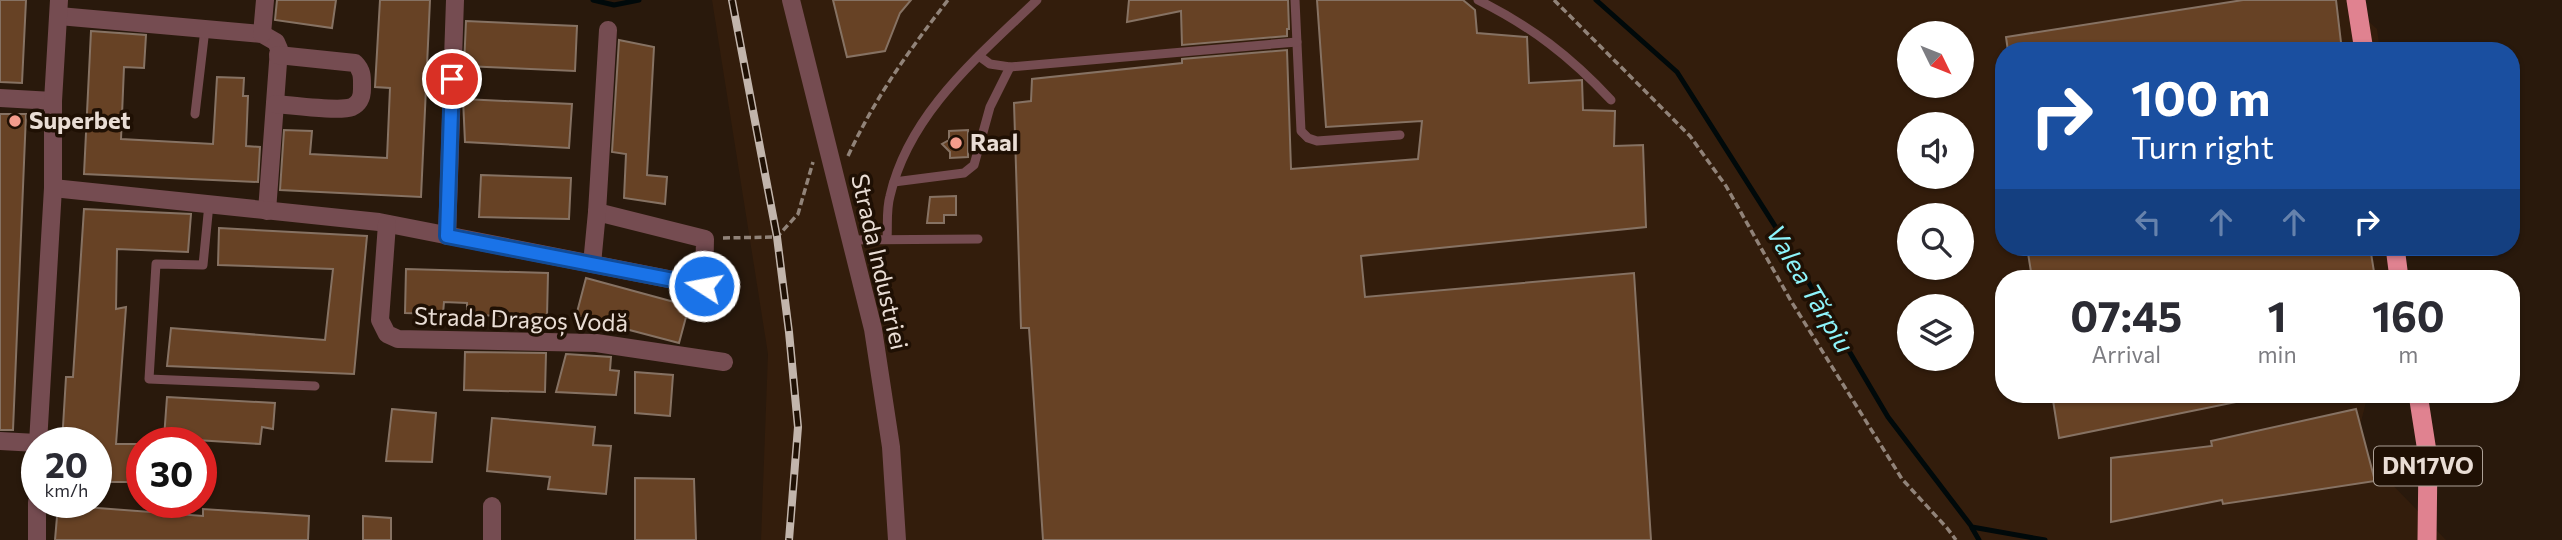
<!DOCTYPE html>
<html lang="en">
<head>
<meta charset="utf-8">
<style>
  body { margin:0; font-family:Commissioner,sans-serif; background:#f2f2f3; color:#2b2b33; height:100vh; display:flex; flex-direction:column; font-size:26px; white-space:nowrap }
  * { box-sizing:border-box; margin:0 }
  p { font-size:23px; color:#7c7c81 }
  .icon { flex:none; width:38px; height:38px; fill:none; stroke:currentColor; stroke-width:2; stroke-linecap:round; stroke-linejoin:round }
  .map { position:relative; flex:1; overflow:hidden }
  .side { position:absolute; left:1995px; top:270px; width:525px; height:133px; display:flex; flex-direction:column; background:#fff; border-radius:28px; box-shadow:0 2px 5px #0004 }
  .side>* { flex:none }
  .hud { position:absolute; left:1995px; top:42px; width:525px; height:214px; border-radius:28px; box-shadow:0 2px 5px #0004; background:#1a4fa0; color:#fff; overflow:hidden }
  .needle { width:46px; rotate:133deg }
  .buttons { position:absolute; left:1897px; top:21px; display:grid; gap:14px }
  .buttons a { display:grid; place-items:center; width:77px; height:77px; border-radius:50%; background:#fff; box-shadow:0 2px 5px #0004; font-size:35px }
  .speed { position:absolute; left:21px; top:427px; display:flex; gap:14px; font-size:35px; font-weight:700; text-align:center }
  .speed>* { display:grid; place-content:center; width:91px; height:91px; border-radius:50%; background:#fff; box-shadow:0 2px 5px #0004; line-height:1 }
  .speed small { font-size:18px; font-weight:400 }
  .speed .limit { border:10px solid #d22; background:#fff; color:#111 }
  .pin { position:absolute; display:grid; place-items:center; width:60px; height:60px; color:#fff; margin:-30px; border:4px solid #fff; border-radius:50%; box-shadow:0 2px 7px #0007 }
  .me { position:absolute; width:77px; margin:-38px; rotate:281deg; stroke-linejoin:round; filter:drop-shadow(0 0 5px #0008) }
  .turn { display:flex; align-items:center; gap:24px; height:147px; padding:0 21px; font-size:32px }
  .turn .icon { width:91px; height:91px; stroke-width:2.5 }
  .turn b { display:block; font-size:49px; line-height:60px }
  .lanes { display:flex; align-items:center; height:66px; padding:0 21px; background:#0003; justify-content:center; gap:35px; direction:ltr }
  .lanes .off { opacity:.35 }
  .eta { display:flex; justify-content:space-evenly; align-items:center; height:119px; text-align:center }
  .eta b { font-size:42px; font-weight:700; line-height:49px }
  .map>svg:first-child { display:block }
  .built { fill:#331d0c; fill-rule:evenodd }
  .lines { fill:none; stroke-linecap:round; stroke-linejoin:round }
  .stream { stroke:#00090a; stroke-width:5 }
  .building { fill:#674225; stroke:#867263; stroke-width:2 }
  .path { stroke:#918379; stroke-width:3.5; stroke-dasharray:7 3.5; stroke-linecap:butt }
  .service { stroke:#754c51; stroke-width:9 }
  .minor { stroke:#754c51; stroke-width:18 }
  .tertiary { stroke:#754c51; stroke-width:18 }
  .trunk { stroke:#e08290; stroke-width:19 }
  .rail-casing { stroke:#c2b5ac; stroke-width:8 }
  .rail { stroke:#1f1004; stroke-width:5; stroke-dasharray:16; stroke-linecap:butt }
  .route-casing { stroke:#114b97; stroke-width:18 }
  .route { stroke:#1a73e8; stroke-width:12 }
  .poi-dot { fill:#f49d8d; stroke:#1f1004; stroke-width:2.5 }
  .labels { text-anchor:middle; stroke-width:7; stroke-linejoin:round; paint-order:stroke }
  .shield { fill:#1f1004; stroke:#aca096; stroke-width:2 }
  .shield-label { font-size:23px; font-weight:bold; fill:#e9ddd5 }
  .poi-label { font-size:24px; font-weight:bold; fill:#e9ddd5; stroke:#1f1004; text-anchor:start }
  .street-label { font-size:24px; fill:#e9ddd5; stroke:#1f1004 }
  .water-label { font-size:26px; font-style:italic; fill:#8df4fb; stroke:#1f1004 }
</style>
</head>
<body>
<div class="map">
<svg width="2562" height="540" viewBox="0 0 2562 540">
  <rect width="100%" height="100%" fill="#29190c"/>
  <!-- built -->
  <path class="built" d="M712 0H2365L2367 20 2377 29 2380 51H2004V247H2401L2398 278H2004V394H2368L2355 446 2446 540H761L768 354ZM1909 33H1962V86H1909ZM1909 124H1962V177H1909ZM1909 215H1962V268H1909ZM1909 306H1962V359H1909Z"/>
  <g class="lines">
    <!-- stream -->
    <g class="stream">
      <polyline points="593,0 614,5 639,0"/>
      <polyline points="1596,0 1677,72 1780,234 1888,417 1972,527 2045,540"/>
      <polyline points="1972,528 1979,540"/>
    </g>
  </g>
  <!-- building -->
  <g class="building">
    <polygon points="0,0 26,0 22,83 0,82"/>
    <polygon points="277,0 336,0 332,28 275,20"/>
    <polygon points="380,0 430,0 421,197 280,190 284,130 312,131 310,154 387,158 390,88 375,87"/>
    <polygon points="833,0 911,0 900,13 885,51 847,57"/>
    <polygon points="1129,0 1288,0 1289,29 1287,29 1287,36 1182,45 1181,11 1127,22"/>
    <polygon points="1317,0 1463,0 1475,10 1477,33 1527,37 1529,83 1582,80 1583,110 1615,111 1614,146 1643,145 1646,227 1361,256 1365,297 1634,273 1651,540 1043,540 1029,328 1021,328 1014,103 1031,101 1032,79 1182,63 1182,59 1287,50 1291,169 1418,159 1422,121 1326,127"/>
    <polygon points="2243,0 2336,0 2342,51 2008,51 2006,37"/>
    <polygon points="466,21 577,26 575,71 464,66"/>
    <polygon points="91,31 146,35 144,68 124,67 121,139 213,144 217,77 244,78 243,96 248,96 246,146 260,147 258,182 84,174"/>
    <polygon points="619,40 654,47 647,175 667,177 665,204 624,198 626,154 612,152"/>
    <polygon points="463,99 572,104 569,148 465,142"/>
    <polygon points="0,114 26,114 13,430 0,430"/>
    <polygon points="968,130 968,157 950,158 950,152 942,144 949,140 949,131"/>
    <polygon points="481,175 571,178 569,219 479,217"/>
    <polygon points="956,196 956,215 944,215 944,223 927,223 930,197"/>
    <polygon points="84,209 191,214 188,252 117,249 116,309 126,307 116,444 140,444 140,482 96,482 96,443 62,443 66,377 73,377"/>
    <polygon points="219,228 367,236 354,374 167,366 171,328 325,340 333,269 218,265"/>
    <polygon points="2027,247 2370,247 2375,278 2032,278"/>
    <polygon points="406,269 548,273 547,317 467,315 467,303 444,302 443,314 405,313"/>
    <polygon points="586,278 689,306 679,343 576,316"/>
    <polygon points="465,352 546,353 545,392 464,390"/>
    <polygon points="566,354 611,357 610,370 619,371 616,395 556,392"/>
    <polygon points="635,372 673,375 670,416 635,413"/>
    <polygon points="2052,394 2245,394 2246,400 2059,438"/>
    <polygon points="167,397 275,403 273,429 262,427 260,444 164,438"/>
    <polygon points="392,409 436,413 432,462 386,461"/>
    <polygon points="2356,409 2375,481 2223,504 2222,500 2111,522 2111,458 2212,446 2211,441"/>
    <polygon points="492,418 595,427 593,445 611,446 606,494 548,489 550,477 487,471"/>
    <polygon points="635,478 694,479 696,540 635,540"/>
    <polygon points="58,505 203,516 203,509 309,516 308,540 55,540"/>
    <polygon points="363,516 391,518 391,540 363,540"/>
  </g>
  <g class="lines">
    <!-- path -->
    <g class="path">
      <polyline points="1554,0 1690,136 1726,186 1791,301 1902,479 1947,528 1956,540"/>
      <path d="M848 156C876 96 908 52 948 0"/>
      <polyline points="723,238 777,237 798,214 813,162"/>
    </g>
    <!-- service -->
    <g class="service">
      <polyline points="1295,0 1301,131 1308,138 1317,141 1400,135"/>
      <path d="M1478 0C1532 27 1570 56 1611 100"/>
      <polyline points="979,56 990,64 1010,67 1297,42"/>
      <polyline points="195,114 205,29"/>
      <polyline points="894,182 964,173 974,165 990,107 1010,67"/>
      <polyline points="209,204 203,265 156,264 149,379 315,386"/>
      <path d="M887 239C888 225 886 210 890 196 909 113 979 56 1037 0"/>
      <polyline points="850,240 978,239"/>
    </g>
    <!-- minor -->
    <g class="minor">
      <polyline points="59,16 262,34 276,42 279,49 267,211"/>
      <polyline points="262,34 265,0"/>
      <polyline points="0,98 53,101"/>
      <path d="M275 104C291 105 339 112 352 107 360 103 362 97 362 89 362 78 363 71 355 63L278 55"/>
      <polyline points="53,188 379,222 704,286 705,239 597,212"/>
      <polyline points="387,224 380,320 387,334 398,339 596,343 724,362"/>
      <polyline points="447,236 455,0"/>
      <polyline points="592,264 597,212 608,30"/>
      <polyline points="0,441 37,443"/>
      <polyline points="38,443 53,188 53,101 59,0"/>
      <polyline points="492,506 492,540"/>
      <polyline points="37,540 37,502"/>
    </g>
    <!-- tertiary -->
    <polyline class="tertiary" points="791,0 873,329 891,447 897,540"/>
    <!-- trunk -->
    <g class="trunk">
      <polyline points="2356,0 2364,51"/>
      <polyline points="2395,247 2399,278"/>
      <polyline points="2418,394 2428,458 2427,540"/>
    </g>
    <!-- rail casing -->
    <g class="rail-casing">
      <polyline id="rail" points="732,0 777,237 789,332 798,427 789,540"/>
    </g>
    <!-- rail -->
    <use href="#rail" class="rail"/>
  </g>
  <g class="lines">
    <!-- route casing -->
    <g class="route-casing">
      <polyline id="route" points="452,79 447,236 704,286"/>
    </g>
    <!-- route -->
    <use href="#route" class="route"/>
  </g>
  <!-- markers -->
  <g class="poi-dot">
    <circle cx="15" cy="121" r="7"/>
    <circle cx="956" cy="143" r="7"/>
  </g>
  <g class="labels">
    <!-- shield labels -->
    <rect class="shield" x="2374" y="446.5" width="108" height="39" rx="5"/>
    <g class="shield-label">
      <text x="2428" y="474">DN17VO</text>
    </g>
    <!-- poi labels -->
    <g class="poi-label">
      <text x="29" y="129">Superbet</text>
      <text x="970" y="151">Raal</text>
    </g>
    <!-- street labels -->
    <g class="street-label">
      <text transform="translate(879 262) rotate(77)" y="8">Strada Industriei</text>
      <text transform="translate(521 320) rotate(2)" y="8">Strada Dragoș Vodă</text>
    </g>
    <!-- water labels -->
    <g class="water-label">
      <text transform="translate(1810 289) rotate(59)" y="9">Valea Tărpiu</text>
    </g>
  </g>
</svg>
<div class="buttons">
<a><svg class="needle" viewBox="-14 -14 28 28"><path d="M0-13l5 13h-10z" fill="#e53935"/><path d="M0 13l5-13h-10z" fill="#7c7c81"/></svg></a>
<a><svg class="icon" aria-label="sound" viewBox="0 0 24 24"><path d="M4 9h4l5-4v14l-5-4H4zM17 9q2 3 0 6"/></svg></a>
<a><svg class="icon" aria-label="search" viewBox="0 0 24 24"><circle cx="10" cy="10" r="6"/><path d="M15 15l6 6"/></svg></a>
<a><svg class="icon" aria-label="layers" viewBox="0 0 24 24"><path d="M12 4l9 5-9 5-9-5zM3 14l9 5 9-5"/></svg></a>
</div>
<div class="speed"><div>20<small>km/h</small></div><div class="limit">30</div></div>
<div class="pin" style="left:452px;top:79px;background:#d93025"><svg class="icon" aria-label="arrive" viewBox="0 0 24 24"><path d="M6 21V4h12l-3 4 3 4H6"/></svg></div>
<svg class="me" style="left:704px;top:286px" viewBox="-20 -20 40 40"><circle r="17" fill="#1a73e8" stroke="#fff" stroke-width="3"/><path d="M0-11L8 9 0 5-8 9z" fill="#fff"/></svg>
<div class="hud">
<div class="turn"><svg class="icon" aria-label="right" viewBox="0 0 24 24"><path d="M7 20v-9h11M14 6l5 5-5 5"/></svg><div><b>100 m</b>Turn right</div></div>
<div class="lanes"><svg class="icon off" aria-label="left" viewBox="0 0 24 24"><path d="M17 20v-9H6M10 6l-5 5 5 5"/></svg><svg class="icon off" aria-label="ahead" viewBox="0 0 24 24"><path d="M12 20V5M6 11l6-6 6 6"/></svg><svg class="icon off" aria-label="ahead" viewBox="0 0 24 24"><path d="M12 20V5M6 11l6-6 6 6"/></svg><svg class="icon" aria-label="right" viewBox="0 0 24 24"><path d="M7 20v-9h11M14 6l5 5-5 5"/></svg></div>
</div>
<section class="side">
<div class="eta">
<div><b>07:45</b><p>Arrival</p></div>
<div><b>1</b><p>min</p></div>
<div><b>160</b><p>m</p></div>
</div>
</section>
</div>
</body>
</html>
